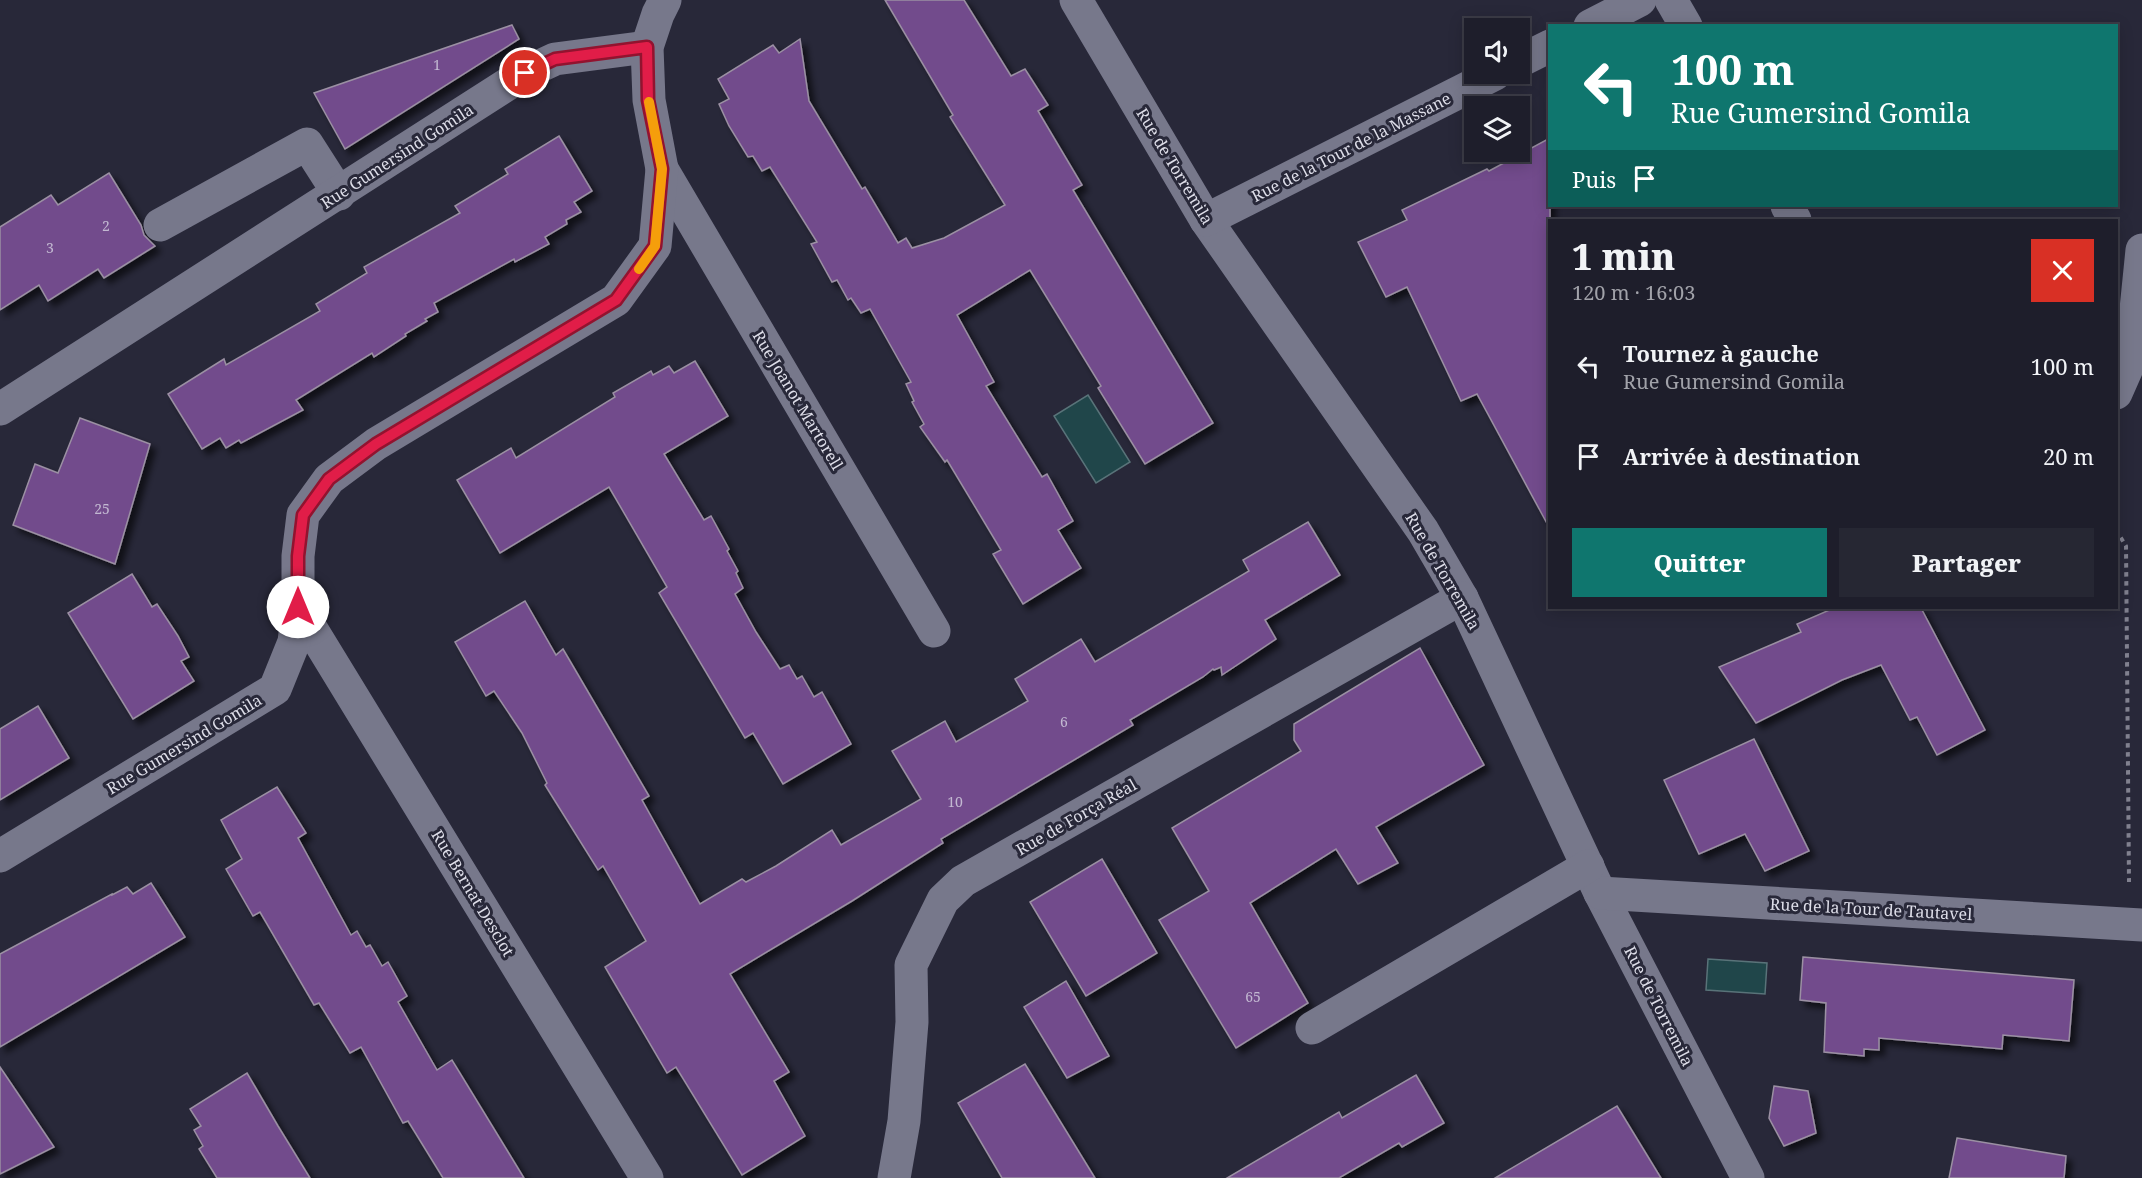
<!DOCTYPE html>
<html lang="fr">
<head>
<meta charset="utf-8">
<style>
  body { margin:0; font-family:"Noto Serif",serif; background:#262733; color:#f1f3f6; height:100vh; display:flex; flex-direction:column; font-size:22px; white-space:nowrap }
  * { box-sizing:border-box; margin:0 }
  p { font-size:20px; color:#a1a2a9 }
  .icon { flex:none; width:33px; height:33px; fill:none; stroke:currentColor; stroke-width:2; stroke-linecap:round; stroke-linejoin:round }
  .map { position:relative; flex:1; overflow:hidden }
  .drawer { position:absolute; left:1548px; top:219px; width:570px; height:390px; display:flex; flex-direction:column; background:#1e1e2b; border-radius:0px; box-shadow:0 3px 15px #0003,0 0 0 2px #3c3c47 }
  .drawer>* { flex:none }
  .top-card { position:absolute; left:1548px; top:24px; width:570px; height:183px; border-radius:0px; box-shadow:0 3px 15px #0003,0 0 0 2px #3c3c47; background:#0f766e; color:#fff; overflow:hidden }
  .fabs { position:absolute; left:1464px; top:18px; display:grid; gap:12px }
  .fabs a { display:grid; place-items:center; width:66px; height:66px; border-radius:0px; background:#1e1e2b; box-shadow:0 3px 15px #0003,0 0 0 2px #3c3c47; font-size:30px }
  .pin { position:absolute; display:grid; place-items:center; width:51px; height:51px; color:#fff; margin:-26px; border:3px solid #fff; border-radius:50%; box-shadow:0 2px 6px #0007 }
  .me { position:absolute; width:66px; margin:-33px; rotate:0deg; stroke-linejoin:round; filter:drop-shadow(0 0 4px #0008) }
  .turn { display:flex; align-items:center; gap:21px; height:126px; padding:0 24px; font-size:27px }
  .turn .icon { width:78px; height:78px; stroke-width:2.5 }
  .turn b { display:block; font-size:42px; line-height:51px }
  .then { display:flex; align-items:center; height:57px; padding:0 24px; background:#0003; gap:12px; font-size:22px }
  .round { display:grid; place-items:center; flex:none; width:63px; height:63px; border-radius:0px; background:#262733 }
  .headline { display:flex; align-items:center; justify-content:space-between; height:102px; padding:0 24px }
  h1 { font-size:36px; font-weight:800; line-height:45px }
  .button { display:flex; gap:12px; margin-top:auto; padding:12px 24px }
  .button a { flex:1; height:69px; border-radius:0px; background:#0f766e; color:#fff; font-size:24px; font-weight:800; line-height:69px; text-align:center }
  .button a+a { background:#262733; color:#f1f3f6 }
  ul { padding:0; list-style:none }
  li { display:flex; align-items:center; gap:18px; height:90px; padding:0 24px }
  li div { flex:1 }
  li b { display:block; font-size:22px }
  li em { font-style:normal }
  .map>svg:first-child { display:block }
  .water { fill:#20464a; stroke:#597379; stroke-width:1.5 }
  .building { fill:#724b8c; stroke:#9b90a3; stroke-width:1.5; filter:url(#shadow) }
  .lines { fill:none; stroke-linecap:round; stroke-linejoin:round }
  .path { stroke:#81818f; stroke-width:4; stroke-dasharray:4.5 4.5; stroke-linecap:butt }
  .minor { stroke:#77788b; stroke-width:33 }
  .route-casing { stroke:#92132f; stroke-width:15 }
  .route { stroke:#e11d48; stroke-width:10 }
  .slow { stroke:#f59e0b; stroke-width:10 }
  .labels { text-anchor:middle; stroke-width:6; stroke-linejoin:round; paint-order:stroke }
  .number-label { font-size:14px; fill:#c2b8d1 }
  .street-label { font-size:16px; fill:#dddde8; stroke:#282839 }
</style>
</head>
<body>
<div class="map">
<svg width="2142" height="1178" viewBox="0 0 2142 1178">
  <defs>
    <filter id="shadow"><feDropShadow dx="5.5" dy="5.5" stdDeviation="3" flood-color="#0009"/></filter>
  </defs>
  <rect width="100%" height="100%" fill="#282839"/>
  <!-- water -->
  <g class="water">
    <polygon points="1088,395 1130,462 1096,483 1054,416"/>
    <polygon points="1708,959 1767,963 1765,994 1706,990"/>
  </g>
  <!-- building -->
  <g class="building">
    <polygon points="885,0 964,0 1011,76 1025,69 1048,105 1038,111 1082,185 1073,190 1213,423 1145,464 1098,388 1101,386 1030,270 957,315 994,382 986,386 1042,477 1047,474 1073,521 1058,530 1081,568 1023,604 993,554 1001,550 947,460 945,462 920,427 924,424 912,402 914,401 906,384 911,382 870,309 861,313 851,298 848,300 837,280 832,282 811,244 817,242 770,167 762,171 753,156 748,157 729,126 719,104 729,99 718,79 773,45 779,53 800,39 809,101 862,189 865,187 898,243 906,238 912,248 944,238 1005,205 950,117 953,115"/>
    <polygon points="512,25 519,39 345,149 314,93"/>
    <polygon points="559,136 592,191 574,202 581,212 566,220 567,224 545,237 549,244 515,262 514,259 434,303 438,312 425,319 427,321 405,334 406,336 374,357 372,353 296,400 303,410 241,443 239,440 226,448 220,438 202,449 168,394 224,359 226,365 320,311 316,304 367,273 364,267 460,213 455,206 508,174 505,169"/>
    <polygon points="1550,138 1550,529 1477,394 1461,401 1407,287 1386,297 1358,242 1407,220 1402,210 1487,169 1489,171"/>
    <polygon points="109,173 141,225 144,235 155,246 104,278 98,269 48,301 39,285 0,310 0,227 51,195 58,205"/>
    <polygon points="695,361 728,416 664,454 704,520 711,516 729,549 727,551 738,571 736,573 743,588 735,594 756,632 780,669 789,665 797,679 802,676 814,697 822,692 851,744 783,784 753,733 745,738 659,593 667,587 609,487 500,553 457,480 511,448 516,458 615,397 613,393 651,371 653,375 669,366 674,373"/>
    <polygon points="80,418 150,444 115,564 13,525 35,464 58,473"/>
    <polygon points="1308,522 1340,575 1265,620 1276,639 1222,675 1221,667 1214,670 1213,669 1203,677 1130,720 1133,725 941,839 943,843 852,901 730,974 789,1072 774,1081 805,1136 742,1175 676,1067 667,1073 605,967 646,941 603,866 598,870 545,785 547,783 522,733 494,691 486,696 455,642 525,601 556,655 563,649 649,796 642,800 700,904 742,879 746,882 776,866 832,830 841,845 921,799 892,751 945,721 956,742 1028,701 1015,679 1081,639 1095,662 1249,571 1243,560"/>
    <polygon points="132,574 152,607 157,604 178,636 189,657 181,661 194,681 133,719 68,613"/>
    <polygon points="1834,608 1921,608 1985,730 1937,755 1917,717 1910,720 1881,665 1842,680 1756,723 1719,667 1801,632 1797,624"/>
    <polygon points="1420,648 1484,765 1376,827 1398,863 1358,884 1336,849 1250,903 1308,1003 1236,1048 1159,920 1209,891 1172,828 1301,751 1294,740 1294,724"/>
    <polygon points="38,706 69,758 0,800 0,729"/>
    <polygon points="1754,739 1809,851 1765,871 1745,834 1699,854 1664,780"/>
    <polygon points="277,787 306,833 298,838 351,935 357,931 366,947 370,945 382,966 388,962 407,996 398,1002 437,1070 452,1060 524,1178 443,1178 408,1121 403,1123 361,1047 350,1053 319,1003 314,1005 260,912 253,916 226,869 242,859 221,820"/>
    <polygon points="1102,859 1157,953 1086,996 1030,902"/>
    <polygon points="151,883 185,937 0,1047 0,954 112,894 112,895 127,887 133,894"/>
    <polygon points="1803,957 2074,980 2069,1041 2003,1035 2002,1049 1879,1038 1879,1050 1864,1049 1864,1056 1824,1052 1826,1003 1800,1000"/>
    <polygon points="1066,981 1109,1056 1067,1078 1024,1007"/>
    <polygon points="1025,1064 1095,1178 1002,1178 958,1103"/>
    <polygon points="0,1067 54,1147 0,1174"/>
    <polygon points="247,1073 278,1126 310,1178 217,1178 199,1149 203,1146 194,1130 201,1126 190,1109"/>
    <polygon points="1416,1075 1444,1123 1402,1147 1399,1143 1339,1178 1227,1178 1339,1112 1342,1118"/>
    <polygon points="1774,1086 1808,1091 1816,1133 1784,1146 1769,1118"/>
    <polygon points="1617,1106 1661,1178 1495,1178"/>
    <polygon points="1957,1138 2066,1156 2064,1178 1949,1178"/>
  </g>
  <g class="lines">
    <!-- path -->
    <polyline class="path" points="2116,530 2126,546 2129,882"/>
    <!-- minor -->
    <g class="minor">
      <polyline points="1076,0 1206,220 1423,531 1462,598 1600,893 1748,1178"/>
      <polyline points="1671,0 1686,26"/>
      <polyline points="1590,26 1640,0"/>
      <polyline points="1520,61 1550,46"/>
      <polyline points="662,169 934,631"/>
      <polyline points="1787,206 1795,220"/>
      <polyline points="1206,220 1495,74"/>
      <polyline points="160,225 307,144 339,194"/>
      <polyline points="2116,393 2131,359 2142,250"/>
      <polyline points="0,409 525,73 555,59 647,47"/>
      <polyline points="298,607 647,1178"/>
      <polyline points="0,856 275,689 294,642 298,607 298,556 303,515 329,479 376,444 616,300 655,246 662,169 649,100 647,47 658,14 665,0"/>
      <polyline points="1600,893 2142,925"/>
      <polyline points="1312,1028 1588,866"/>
      <polyline points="894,1178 904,1121 912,1022 911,965 943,900 963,881 1462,598"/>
    </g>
  </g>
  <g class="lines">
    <!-- route casing -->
    <g class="route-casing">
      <polyline id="route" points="298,607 298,556 303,515 329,479 376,444 616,300 655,246 662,169 648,100 647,47 555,59 525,73"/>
    </g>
    <!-- route -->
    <use href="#route" class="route"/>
    <!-- slow -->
    <polyline class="slow" points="639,269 655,246 662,169 649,102"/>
  </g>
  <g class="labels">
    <!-- number labels -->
    <g class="number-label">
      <text x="437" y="70">1</text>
      <text x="106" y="231">2</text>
      <text x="50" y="253">3</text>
      <text x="102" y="514">25</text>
      <text x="1064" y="727">6</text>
      <text x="955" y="807">10</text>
      <text x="1253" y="1002">65</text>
    </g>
    <!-- street labels -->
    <g class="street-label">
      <text transform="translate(1351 147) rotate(-27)" y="6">Rue de la Tour de la Massane</text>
      <text transform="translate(397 156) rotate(-33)" y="6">Rue Gumersind Gomila</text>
      <text transform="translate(1175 166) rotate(59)" y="6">Rue de Torremila</text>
      <text transform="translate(798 400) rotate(59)" y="6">Rue Joanot Martorell</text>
      <text transform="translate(1443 571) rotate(60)" y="6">Rue de Torremila</text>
      <text transform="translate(184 744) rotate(-31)" y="6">Rue Gumersind Gomila</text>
      <text transform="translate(1076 817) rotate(-30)" y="6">Rue de Força Réal</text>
      <text transform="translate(473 893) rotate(59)" y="6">Rue Bernat Desclot</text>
      <text transform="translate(1871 909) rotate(3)" y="6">Rue de la Tour de Tautavel</text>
      <text transform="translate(1659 1006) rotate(63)" y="6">Rue de Torremila</text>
    </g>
  </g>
</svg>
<div class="fabs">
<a><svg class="icon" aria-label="sound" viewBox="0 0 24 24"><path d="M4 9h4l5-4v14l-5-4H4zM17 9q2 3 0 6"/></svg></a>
<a><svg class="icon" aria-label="layers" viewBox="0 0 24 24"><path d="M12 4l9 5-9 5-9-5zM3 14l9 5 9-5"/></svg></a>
</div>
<div class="pin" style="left:525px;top:73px;background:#d93025"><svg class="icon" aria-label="arrive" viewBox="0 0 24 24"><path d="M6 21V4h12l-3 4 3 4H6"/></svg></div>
<svg class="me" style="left:298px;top:607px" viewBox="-20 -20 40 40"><circle r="19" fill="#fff"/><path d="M0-13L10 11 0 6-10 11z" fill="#e11d48"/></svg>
<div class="top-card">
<div class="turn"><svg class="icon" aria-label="left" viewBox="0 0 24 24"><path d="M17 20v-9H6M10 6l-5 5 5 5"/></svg><div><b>100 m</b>Rue Gumersind Gomila</div></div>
<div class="then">Puis<svg class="icon" aria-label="arrive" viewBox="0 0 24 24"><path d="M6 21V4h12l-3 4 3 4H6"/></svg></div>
</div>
<section class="drawer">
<div class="headline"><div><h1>1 min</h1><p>120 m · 16:03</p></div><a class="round" style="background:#d93025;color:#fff"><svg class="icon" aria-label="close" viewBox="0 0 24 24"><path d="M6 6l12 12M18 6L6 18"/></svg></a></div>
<ul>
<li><svg class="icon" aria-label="left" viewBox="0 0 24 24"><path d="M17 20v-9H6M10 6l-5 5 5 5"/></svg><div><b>Tournez à gauche</b><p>Rue Gumersind Gomila</p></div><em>100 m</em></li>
<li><svg class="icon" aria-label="arrive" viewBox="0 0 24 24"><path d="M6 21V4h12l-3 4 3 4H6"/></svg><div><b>Arrivée à destination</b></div><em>20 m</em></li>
</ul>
<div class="button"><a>Quitter</a><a>Partager</a></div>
</section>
</div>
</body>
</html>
